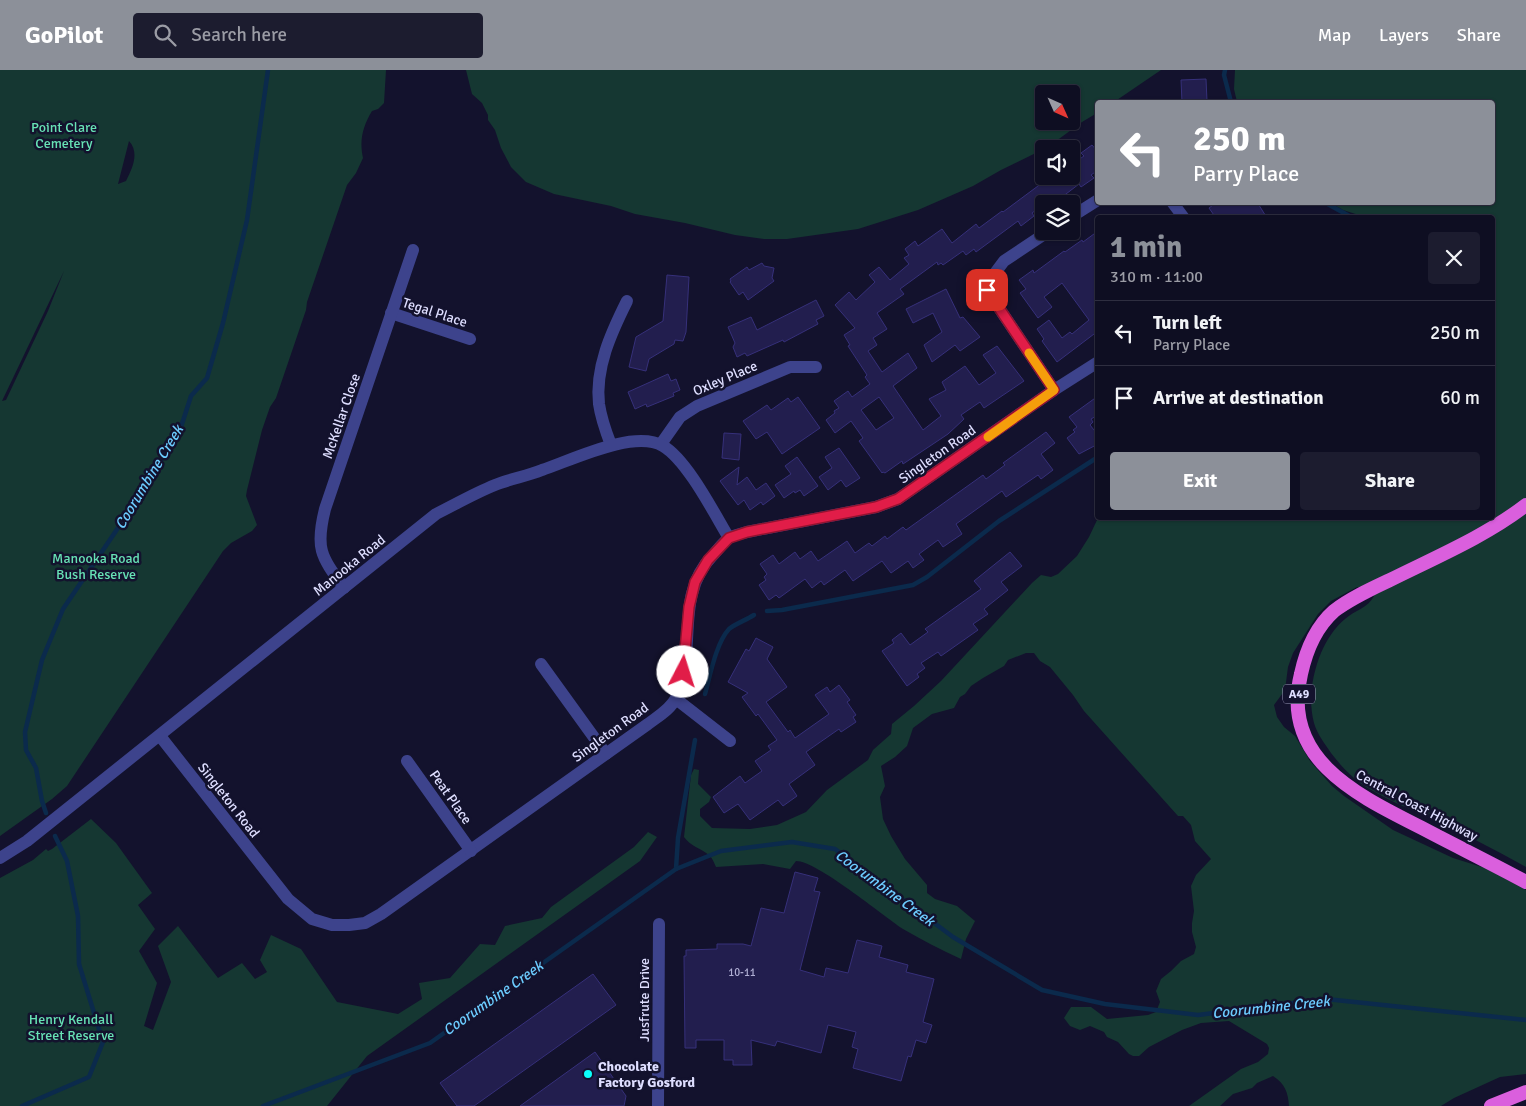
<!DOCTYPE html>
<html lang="en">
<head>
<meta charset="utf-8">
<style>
  body { margin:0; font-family:Signika,sans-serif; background:#1c1c2f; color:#f1f3f6; height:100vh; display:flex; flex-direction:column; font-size:19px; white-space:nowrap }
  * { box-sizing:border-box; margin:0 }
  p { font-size:16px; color:#9b9ca5 }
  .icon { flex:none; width:28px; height:28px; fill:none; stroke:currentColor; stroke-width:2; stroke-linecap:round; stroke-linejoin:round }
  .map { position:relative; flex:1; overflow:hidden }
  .sheet { position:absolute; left:1095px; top:145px; width:400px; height:305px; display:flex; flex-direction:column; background:#0e0e22; border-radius:5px; box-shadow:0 1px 4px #0004,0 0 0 1px #2e2e40 }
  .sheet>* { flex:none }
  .hud { position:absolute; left:1095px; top:30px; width:400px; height:105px; border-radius:5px; box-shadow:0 1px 4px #0004,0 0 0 1px #2e2e40; background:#8c9099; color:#fff; overflow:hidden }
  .needle { width:32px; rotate:135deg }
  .fabs { position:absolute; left:1035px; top:15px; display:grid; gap:10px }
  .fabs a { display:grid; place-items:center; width:45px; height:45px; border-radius:5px; background:#0e0e22; box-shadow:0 1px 4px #0004,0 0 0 1px #2e2e40; font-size:25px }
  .pin { position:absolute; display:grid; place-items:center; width:42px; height:42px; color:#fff; margin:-21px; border-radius:10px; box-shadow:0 2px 8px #0006 }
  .me { position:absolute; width:55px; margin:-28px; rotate:5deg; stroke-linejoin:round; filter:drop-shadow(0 0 4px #0008) }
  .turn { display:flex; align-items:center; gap:18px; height:105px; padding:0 15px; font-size:22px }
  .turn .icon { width:65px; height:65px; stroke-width:2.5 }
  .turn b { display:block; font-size:35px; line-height:42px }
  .round { display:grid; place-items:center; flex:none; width:52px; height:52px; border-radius:5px; background:#1c1c2f }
  .summary { display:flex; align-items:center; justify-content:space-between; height:85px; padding:0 15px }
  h1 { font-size:30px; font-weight:800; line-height:38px; color:#8c9099 }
  .primary-button { display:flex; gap:10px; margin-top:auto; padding:10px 15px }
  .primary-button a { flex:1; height:58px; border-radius:5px; background:#8c9099; color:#fff; font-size:20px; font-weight:800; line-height:58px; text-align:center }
  .primary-button a+a { background:#1c1c2f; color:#f1f3f6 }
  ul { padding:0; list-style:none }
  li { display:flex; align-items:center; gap:15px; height:65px; padding:0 15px; border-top:1px solid #2e2e40 }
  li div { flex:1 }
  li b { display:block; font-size:19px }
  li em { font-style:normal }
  header { display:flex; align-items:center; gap:30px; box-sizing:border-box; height:70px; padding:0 25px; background:#8c9099; color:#fff }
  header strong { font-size:24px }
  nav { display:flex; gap:28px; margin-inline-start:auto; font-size:18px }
  .search { width:350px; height:45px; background:#1c1c2f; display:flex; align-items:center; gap:12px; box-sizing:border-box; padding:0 18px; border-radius:5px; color:#9b9ca5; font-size:19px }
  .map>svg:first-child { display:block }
  .green { fill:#153732; fill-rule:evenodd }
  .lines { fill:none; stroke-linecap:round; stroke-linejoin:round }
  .stream { stroke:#0b2a4c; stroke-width:4.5 }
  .building { fill:#221e4e; stroke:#36307a; fill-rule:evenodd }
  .minor { stroke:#3d438c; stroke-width:12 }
  .trunk { stroke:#da5fdd; stroke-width:14 }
  .route-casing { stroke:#92132f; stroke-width:12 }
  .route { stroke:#e11d48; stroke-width:9 }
  .slow { stroke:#f59e0b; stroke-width:9 }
  .poi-dot { fill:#0afffb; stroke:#13122d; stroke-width:2 }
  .labels { text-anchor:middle; stroke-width:5; stroke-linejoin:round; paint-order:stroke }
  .number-label { font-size:11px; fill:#afaed3 }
  .shield { fill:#13122d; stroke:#a1a1c0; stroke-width:1 }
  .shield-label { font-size:12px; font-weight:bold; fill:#dedeff }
  .park-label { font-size:14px; fill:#67e2b5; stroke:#13122d }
  .street-label { font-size:14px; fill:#dedeff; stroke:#13122d }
  .poi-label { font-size:14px; font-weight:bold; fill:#dedeff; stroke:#13122d; text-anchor:start }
  .water-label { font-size:15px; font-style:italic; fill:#6cccff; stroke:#13122d }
</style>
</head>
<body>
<header>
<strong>GoPilot</strong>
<div class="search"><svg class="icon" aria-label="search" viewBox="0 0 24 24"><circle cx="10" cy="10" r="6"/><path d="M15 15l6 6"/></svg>Search here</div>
<nav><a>Map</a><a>Layers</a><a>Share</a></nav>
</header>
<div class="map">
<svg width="1526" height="1036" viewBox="0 0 1526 1036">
  <rect width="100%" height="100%" fill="#13122d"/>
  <!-- green -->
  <g class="green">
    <path d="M0 0H386L384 33 378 39 372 41C363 56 359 70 363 88L356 103 347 115 307 232 306 240 276 328 270 337 262 360 247 420 246 426 257 455 252 461 231 473 223 481 67 716 52 729 0 766ZM129 71C140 83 132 99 126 111L118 114ZM64 201 48 241 6 330 2 331Z"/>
    <path d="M466 0H1161L1114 32H1098L1097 43 1082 52 1048 77 1001 100 973 116 918 140 858 159 787 169H764L735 165 685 153 635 144 611 136 554 124 526 112 511 97 501 78 495 60 488 50V45L482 33 472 24ZM1044 24H1071V51H1044Z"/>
    <path d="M1235 0H1526V797C1494 779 1461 762 1428 747 1407 738 1386 729 1366 717 1353 709 1341 696 1331 683 1325 674 1317 664 1314 653 1308 630 1312 605 1321 583 1326 571 1335 557 1345 549 1355 540 1368 538 1374 526L1372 522 1357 517 1331 531 1318 544 1293 583 1288 597 1285 620 1274 635 1277 647 1284 657 1295 666 1310 691 1332 716 1344 726 1393 760 1453 788 1485 798 1526 820V1004L1500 1007 1454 1028 1441 1036H1289C1288 1022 1285 1014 1273 1006L1257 1013 1252 1018 1233 1024 1220 1036H1189L1241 999 1258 992 1268 984 1269 978 1267 974 1229 951 1201 953 1182 960 1149 977 1139 986H1133L1129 984 1118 972 1107 967 1104 962 1090 956 1080 960 1070 956 1064 948 1071 937H1091L1107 949 1148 945 1156 942 1160 932 1156 921 1161 909 1171 901 1181 891 1194 884 1196 877 1192 862V853L1194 841 1191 816 1196 805 1211 789 1195 771 1191 755 1183 746H1178L1084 641 1073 625 1050 597 1040 591 1034 583H1026L1008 590 1004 596 983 608 971 616 965 624 960 627 954 638 932 644 913 658 907 676 895 687 881 696 885 716 880 727 883 749 891 766 905 789 927 815V823L935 829 957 836 975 851 966 869 961 889C941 880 922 870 903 859 882 845 817 791 796 791L790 799 763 794 716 797C714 793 713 789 710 786 701 778 691 777 684 767L691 705 694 699 699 700 698 714 711 727 709 732 700 739V746L712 758 750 759 777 755 806 742 827 720 868 690 873 680 891 664 892 654 914 636 941 611 1032 513 1041 505 1051 507 1058 504 1077 486 1089 467 1098 448H1492V148L1365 147 1343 140 1331 133 1492 132V32H1237L1234 19Z"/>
    <polygon points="91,749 116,773 152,823 138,835 155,859 139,881 157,913 144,956 153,960 171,912 158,876 178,856 218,908 242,893 255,909 267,902 260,890 271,865 301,879 337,932 398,944 422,929 419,913 450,908 480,874 495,875 505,856 542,848 551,837 634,777 648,762 657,767 640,791 367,986 327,1036 0,1036 0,808 33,790 46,779 48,781 52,779"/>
  </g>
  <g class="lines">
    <!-- stream -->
    <g class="stream">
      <polyline points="1225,0 1224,5 1231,32"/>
      <polyline points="1324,132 1353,148"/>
      <polyline points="767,541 782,540 913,515 927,507 999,451 1098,387"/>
      <path d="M705 624C710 606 716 573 729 559 735 554 746 550 754 545"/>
      <polyline points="46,743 42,731 36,698 26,680 25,662 42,590 63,539 139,427 182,354 191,326 207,308 223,253 247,150 268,0"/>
      <polyline points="676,799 678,768 695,670"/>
      <polyline points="22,1036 89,1007 103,972 79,894 78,846 67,791 55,766"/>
      <polyline points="263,1036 430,973 676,799 721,781 792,772 835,779 953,867 1042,920 1105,934 1198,945 1326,929 1526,950"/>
    </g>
  </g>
  <!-- building -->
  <g class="building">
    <polygon points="1206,9 1207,31 1182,32 1181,10"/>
    <path d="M1092 75 1098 82V100L1091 105 1094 108 1081 117 1079 114 1053 134H1044L1032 143 1034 146 1021 156 1018 151 976 182 974 179 966 185 963 181 943 195 941 193 938 195 937 192 900 219 904 224 877 243 887 259 873 268 877 275 868 281 882 302 908 283 917 298 893 316 923 360 941 346 929 329 946 320 942 312 965 296 979 315 996 303 983 285 997 276 1024 311 984 338 980 332 961 345 964 349 948 364 903 394 902 391 885 403 883 402 882 403 859 371 863 368 851 351 835 363 826 350 835 343 834 341 839 338 834 331 848 321 852 327 870 314 865 307 867 305 848 276 850 275 844 265 855 258 835 235 849 222 856 230 875 212 869 205 879 197 890 210 909 194 904 188 909 185 905 179 915 171 918 176 942 159 952 173 976 154 979 158 1002 141 1003 142 1042 113 1038 106H1071V95L1084 86 1081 83ZM879 327 894 348 876 360 861 340Z"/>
    <polygon points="1217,132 1257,132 1267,148 1216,148 1209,138"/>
    <polygon points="1098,161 1098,261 1057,292 1042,271 1044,269 1037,259 1049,250 1062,268 1070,262 1072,264 1089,250 1062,213 1044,227 1052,237 1038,248 1020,223 1026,219 1019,210 1033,200 1034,203 1064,181 1065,182 1082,170 1083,172"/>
    <polygon points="762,193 764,196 774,198 772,208 774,211 748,230 743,222 739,225 730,212 731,211 730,209 747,197 749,200"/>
    <polygon points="667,205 689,207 686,262 683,271 675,270 674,274 649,289 646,301 629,297 636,267 663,251"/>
    <polygon points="946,219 960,248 963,247 980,267 960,281 955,275 932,292 924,275 942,262 933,243 913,253 906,239"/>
    <polygon points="816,230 824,246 816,250 818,254 784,272 783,270 747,286 745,283 737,287 733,277 735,273 728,257 751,247 757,260"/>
    <polygon points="668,304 671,311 676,309 680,320 673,323 674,326 647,337 646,334 635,339 628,322"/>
    <polygon points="1098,326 1098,345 1091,349 1093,352 1090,355 1098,365 1098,374 1079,384 1067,368 1075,362 1073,360 1077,357 1069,347"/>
    <polygon points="798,327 820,358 782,384 767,362 756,369 743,351 767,335 771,340 788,328 791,332"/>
    <polygon points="1046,362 1055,373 1041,384 1053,400 1041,409 1038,405 1006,427 1002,421 956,454 962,464 943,477 938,470 919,484 924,490 913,498 908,491 891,503 882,491 853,511 845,500 824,515 821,511 812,518 805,509 779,528 776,525 769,530 759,515 766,510 764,507 767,504 760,494 773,485 779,494 795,482 800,489 811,481 818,491 847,471 855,483 869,473 872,476 885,466 887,469 903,457 906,460 983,405 986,409 1005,395 1003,393"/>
    <polygon points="724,363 741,364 739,390 722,388"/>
    <polygon points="839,378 860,408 846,417 841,410 828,420 819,407 832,398 825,387"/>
    <polygon points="797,387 818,416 804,426 800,420 795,423 794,421 784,428 775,415 791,404 785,396"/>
    <polygon points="739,397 737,415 747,407 756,420 766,413 775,426 763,435 761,432 750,440 744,430 738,435 720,411"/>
    <polygon points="1010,482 1022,496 1001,512 1008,520 984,539 988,544 973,554 978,560 941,586 938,582 921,593 925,598 917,604 919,607 907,616 882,581 894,573 892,570 901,563 910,575 928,562 925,559 981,519 974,511"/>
    <polygon points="756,568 773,577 767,589 787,617 766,632 788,662 790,660 795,668 829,644 815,625 827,617 830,622 839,615 850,630 847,632 856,645 853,647 856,652 841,662 839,659 806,682 815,695 789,714 797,726 783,736 778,730 750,750 738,734 724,743 713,727 740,706 745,713 762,701 755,691 771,680 768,676 777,670 758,644 756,646 742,627 748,623 728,612 746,579 749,581"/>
    <polygon points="795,802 818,808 814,821 820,822 800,900 824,907 826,898 848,903 857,870 882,876 879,887 908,895 906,902 934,909 923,952 932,955 926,973 916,970 911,987 908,986 901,1011 853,998 858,979 852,977 856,962 828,955 821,983 777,971 775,976 751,970 752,995 733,995 733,990 724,990 724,970 696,970 696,978 685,978 684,886 686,886 686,880 717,879 717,874 743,874 751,876 761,838 784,843"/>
    <polygon points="593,904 616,935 474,1036 457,1036 440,1013"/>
    <polygon points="595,982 626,1026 624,1036 520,1036"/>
  </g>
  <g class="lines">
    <!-- minor -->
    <g class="minor">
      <polyline points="1172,132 1184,148"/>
      <polyline points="1071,147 1098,130"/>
      <polyline points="1049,161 1004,191 995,203 987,220 1054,320"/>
      <polyline points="391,243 470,269"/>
      <polyline points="661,374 680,347 697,336 790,297 816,297"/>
      <path d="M611 375C606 362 601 348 599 334 595 298 611 263 627 231"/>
      <path d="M344 518C321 486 315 479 325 439L413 180"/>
      <polyline points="541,594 606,684"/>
      <polyline points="676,629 730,671"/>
      <path d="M160 666 288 829 312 849 332 855H349L365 853 381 844 648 654C657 647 671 639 676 628 698 583 673 526 713 485 718 480 723 472 729 468 734 465 741 464 747 462L876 437 898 429 1054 320 1098 292"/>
      <polyline points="407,691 471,781"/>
      <path d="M0 788 27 771 436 444C456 434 475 423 495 415 510 409 527 406 542 400 572 390 634 359 663 376 687 390 714 443 729 468"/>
      <polyline points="658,1036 659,854"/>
    </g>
    <!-- trunk -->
    <g class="trunk">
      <path d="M1526 435C1486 466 1436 487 1390 510 1371 519 1351 528 1334 541 1316 557 1306 581 1301 604 1280 690 1359 726 1422 758 1456 776 1491 793 1526 812"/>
      <polyline points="1491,1036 1526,1022"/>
    </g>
  </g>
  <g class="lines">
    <!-- route casing -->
    <g class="route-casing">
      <polyline id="route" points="683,602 689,537 695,512 708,490 729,468 747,462 876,437 898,429 1054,320 987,220"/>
    </g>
    <!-- route -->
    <use href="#route" class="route"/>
    <!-- slow -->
    <polyline class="slow" points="988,367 1054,320 1029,283"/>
  </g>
  <!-- markers -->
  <circle class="poi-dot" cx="588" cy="1004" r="5"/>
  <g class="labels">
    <!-- number labels -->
    <g class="number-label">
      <text x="742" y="906">10-11</text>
    </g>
    <!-- shield labels -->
    <rect class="shield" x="1283" y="614.5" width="32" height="19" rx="4"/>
    <g class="shield-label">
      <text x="1299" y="628">A49</text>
    </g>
    <!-- park labels -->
    <g class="park-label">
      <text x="64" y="62">Point Clare<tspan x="64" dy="16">Cemetery</tspan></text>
      <text x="96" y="493">Manooka Road<tspan x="96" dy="16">Bush Reserve</tspan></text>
      <text x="71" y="954">Henry Kendall<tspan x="71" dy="16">Street Reserve</tspan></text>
    </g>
    <!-- street labels -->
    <g class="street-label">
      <text transform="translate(435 242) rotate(18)" y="5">Tegal Place</text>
      <text transform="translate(725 308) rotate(-23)" y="5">Oxley Place</text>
      <text transform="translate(341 346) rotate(-71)" y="5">McKellar Close</text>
      <text transform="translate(937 384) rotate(-35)" y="5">Singleton Road</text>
      <text transform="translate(349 495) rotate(-39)" y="5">Manooka Road</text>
      <text transform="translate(610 662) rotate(-36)" y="5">Singleton Road</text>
      <text transform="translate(451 727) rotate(55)" y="5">Peat Place</text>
      <text transform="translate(229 730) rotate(52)" y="5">Singleton Road</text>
      <text transform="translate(1417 735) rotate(28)" y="5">Central Coast Highway</text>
      <text transform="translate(644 930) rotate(-90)" y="5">Jusfrute Drive</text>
    </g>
    <!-- poi labels -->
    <g class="poi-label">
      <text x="598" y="1001">Chocolate<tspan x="598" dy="16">Factory Gosford</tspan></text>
    </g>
    <!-- water labels -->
    <g class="water-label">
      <text transform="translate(149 407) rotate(-59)" y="5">Coorumbine Creek</text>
      <text transform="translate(885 818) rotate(36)" y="5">Coorumbine Creek</text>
      <text transform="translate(493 928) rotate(-35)" y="5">Coorumbine Creek</text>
      <text transform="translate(1271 937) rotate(-6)" y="5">Coorumbine Creek</text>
    </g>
  </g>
</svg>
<div class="fabs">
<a><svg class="needle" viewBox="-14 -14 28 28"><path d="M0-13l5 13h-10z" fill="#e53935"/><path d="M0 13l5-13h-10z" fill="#9b9ca5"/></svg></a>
<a><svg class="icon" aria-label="sound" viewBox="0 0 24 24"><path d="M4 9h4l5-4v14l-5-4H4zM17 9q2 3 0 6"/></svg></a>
<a><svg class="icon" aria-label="layers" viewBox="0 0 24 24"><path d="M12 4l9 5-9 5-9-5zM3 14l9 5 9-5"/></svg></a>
</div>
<div class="pin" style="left:987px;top:220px;background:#d93025"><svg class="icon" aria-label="arrive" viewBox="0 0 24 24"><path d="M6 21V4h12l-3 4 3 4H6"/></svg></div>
<svg class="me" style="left:683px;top:602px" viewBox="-20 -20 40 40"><circle r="19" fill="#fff"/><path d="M0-13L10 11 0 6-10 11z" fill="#e11d48"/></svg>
<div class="hud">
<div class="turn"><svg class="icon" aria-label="left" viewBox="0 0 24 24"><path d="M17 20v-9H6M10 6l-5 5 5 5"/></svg><div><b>250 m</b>Parry Place</div></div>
</div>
<section class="sheet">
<div class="summary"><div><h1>1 min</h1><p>310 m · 11:00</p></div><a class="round"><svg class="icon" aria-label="close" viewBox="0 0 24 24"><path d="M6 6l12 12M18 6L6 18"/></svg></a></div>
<ul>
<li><svg class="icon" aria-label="left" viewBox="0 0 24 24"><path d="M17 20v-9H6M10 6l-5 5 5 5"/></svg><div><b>Turn left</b><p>Parry Place</p></div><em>250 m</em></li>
<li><svg class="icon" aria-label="arrive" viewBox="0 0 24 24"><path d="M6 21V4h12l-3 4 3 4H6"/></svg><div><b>Arrive at destination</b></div><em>60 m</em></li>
</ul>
<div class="primary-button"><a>Exit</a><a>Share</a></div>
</section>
</div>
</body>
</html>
